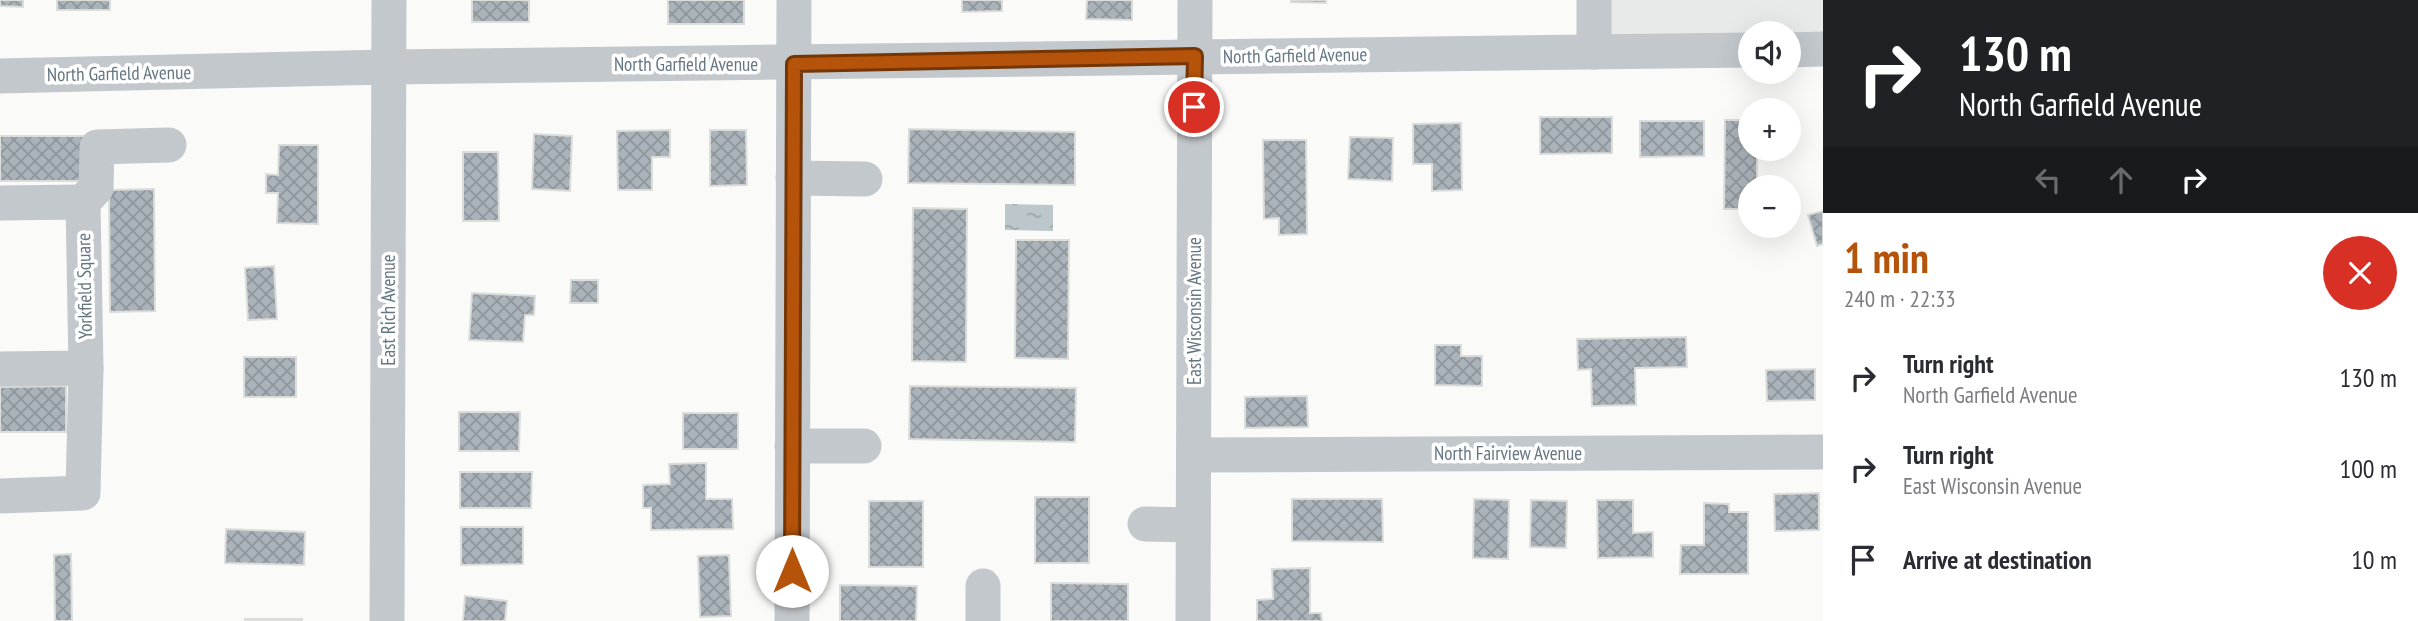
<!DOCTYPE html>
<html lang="en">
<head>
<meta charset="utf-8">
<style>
  body { margin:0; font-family:"PT Sans Narrow",sans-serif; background:#f7f7f7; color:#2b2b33; height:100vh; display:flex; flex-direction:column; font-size:26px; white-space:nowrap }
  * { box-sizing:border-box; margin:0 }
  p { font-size:23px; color:#7c7c81 }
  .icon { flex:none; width:38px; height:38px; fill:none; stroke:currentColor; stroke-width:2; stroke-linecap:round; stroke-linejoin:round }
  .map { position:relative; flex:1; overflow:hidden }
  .side { display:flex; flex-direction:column; background:#fff; width:595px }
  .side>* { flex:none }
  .top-card { background:#202124; color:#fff; overflow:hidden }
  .fabs { position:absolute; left:1738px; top:21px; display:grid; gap:14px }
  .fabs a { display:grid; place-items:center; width:63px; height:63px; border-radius:50%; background:#fff; box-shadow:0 7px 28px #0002; font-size:35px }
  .pin { position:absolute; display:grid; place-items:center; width:60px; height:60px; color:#fff; margin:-30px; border:4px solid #fff; border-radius:50%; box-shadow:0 2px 7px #0007 }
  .me { position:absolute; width:77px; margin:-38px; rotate:0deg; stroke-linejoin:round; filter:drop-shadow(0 0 5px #0008) }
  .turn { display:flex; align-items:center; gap:24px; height:147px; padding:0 21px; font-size:32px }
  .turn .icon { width:91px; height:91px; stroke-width:2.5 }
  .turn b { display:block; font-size:49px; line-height:60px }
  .lanes { display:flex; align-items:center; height:66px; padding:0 21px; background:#0003; justify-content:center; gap:35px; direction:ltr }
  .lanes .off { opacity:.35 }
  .round { display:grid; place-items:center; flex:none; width:74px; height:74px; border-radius:37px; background:#f7f7f7 }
  .summary { display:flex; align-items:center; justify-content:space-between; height:119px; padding:0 21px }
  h1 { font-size:42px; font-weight:600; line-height:52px; color:#b45309 }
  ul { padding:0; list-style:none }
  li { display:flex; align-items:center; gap:21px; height:91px; padding:0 21px }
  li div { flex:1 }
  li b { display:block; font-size:26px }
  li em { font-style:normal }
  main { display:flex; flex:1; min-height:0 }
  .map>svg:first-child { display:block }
  .built { fill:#e8e9e9 }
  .water { fill:url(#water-ripples) }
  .building { fill:url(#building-cross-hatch); stroke:#dcdcda; stroke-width:2 }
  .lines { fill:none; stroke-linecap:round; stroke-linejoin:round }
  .minor { stroke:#c3c8cc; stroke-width:35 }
  .route-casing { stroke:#753606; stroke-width:18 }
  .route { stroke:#b45309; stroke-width:12 }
  .labels { text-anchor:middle; stroke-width:7; stroke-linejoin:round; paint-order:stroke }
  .street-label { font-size:19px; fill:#657683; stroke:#fff }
</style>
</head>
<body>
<main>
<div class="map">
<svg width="1823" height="621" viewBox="0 0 1823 621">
  <defs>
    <pattern id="water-ripples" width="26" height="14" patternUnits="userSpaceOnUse" patternTransform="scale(1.75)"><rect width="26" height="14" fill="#bbc7cb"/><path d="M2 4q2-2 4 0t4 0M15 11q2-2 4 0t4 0" fill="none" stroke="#9ca6aa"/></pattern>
    <pattern id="building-cross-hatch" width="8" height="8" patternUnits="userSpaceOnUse" patternTransform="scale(1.75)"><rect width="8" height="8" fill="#aab3b9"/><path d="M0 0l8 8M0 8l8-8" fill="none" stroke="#8e969c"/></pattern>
  </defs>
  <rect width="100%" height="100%" fill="#fafaf8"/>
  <!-- built -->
  <polygon class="built" points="1594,0 1823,0 1823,49 1788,33 1750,33 1594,52"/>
  <!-- water -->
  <polygon class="water" points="1005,204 1053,205 1053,231 1005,230"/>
  <!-- building -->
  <g class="building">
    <polygon points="0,0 23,0 23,7 0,6"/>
    <rect x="57" y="0" width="53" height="10"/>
    <rect x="472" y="0" width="57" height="22"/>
    <rect x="668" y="0" width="76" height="24"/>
    <polygon points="962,0 1002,0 1002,11 962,12"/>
    <polygon points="1087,0 1132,0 1132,20 1086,19"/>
    <polygon points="1291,0 1326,0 1326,3 1291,2"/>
    <polygon points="1540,117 1612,117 1612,153 1540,154"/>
    <polygon points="1725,120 1750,120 1750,149 1757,149 1757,187 1750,187 1750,209 1724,209"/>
    <polygon points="1640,121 1704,121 1704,156 1640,157"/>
    <polygon points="1461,123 1462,190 1432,191 1432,164 1413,164 1413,124"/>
    <polygon points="909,129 1075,132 1075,185 908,183"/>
    <polygon points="670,130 670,157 652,157 652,190 618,190 617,131"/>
    <polygon points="710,130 746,130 747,185 710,186"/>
    <polygon points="534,134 572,136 570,191 532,189"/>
    <rect x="0" y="136" width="85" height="45"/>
    <polygon points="1350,137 1393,138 1392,181 1348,179"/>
    <polygon points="1263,140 1306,140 1307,234 1279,235 1279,218 1264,219"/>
    <polygon points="279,145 318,145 318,224 277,223 278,193 266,193 266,174 278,175"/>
    <polygon points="463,152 498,152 499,221 463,221"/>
    <polygon points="154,189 155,311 110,312 109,190"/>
    <polygon points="913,208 967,209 966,362 912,361"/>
    <polygon points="1823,211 1823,244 1817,246 1808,215"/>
    <polygon points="1016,240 1069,240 1068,359 1015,358"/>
    <polygon points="274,266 277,319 248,320 245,268"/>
    <polygon points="571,280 598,280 598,303 570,303"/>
    <polygon points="472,293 535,296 534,315 525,315 523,342 469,340"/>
    <polygon points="1686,337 1687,367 1635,368 1636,405 1592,406 1591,369 1578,370 1577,339"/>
    <polygon points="1435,345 1461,345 1461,356 1482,356 1482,386 1435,385"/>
    <rect x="244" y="357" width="52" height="40"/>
    <polygon points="1815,369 1815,400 1767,401 1766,370"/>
    <polygon points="66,386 66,432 0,432 0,387"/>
    <polygon points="910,386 1076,388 1075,442 909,439"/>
    <polygon points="1307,396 1308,427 1245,428 1245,397"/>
    <polygon points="459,412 520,412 519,451 459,451"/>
    <rect x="683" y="413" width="55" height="36"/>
    <polygon points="706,463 706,499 732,499 733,529 651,530 651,508 643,508 643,485 670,484 669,464"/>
    <polygon points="460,472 532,472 531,508 460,508"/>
    <polygon points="1819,493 1819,530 1775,531 1774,494"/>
    <rect x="1035" y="497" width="54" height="66"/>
    <polygon points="1292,499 1382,499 1383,542 1292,541"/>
    <polygon points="1474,499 1509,500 1508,559 1473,558"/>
    <polygon points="1531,500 1567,501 1566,548 1530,547"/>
    <polygon points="1597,500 1633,500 1633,533 1653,532 1653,557 1598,558"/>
    <rect x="869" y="501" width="54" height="66"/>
    <polygon points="1704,503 1729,504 1729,512 1748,512 1748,574 1680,574 1681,545 1704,545"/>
    <polygon points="461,527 523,527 523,564 461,565"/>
    <polygon points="226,529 305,532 304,565 225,563"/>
    <polygon points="71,554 72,621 55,621 54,555"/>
    <polygon points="729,555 731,616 700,617 698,556"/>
    <polygon points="1310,568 1310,613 1321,613 1322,621 1257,621 1257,600 1273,599 1272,569"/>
    <polygon points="1051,583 1128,584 1128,621 1051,621"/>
    <polygon points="840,585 917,586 916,621 840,621"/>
    <polygon points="465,596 507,601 505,621 463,621"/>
    <rect x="245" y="619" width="57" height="2"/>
  </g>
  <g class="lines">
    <!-- minor -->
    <g class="minor">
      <polyline points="1788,50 1823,49"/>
      <polyline points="1594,52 1594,0"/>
      <polyline points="0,76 388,67 1750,50"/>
      <polyline points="793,178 865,179"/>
      <polyline points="83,202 96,188 97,147 169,145"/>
      <polyline points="0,203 83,202"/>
      <polyline points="0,369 86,368 83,202"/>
      <polyline points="792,446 864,446"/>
      <polyline points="1194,455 1823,452"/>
      <polyline points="0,496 83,493 86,368"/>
      <polyline points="1145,524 1193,525"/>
      <polyline points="983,586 983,621"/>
      <polyline points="387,621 389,0"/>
      <polyline points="792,621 794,0"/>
      <polyline points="1193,621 1195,0"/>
    </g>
  </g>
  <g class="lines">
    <!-- route casing -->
    <g class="route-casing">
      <polyline id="route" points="792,571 794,64 1195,56 1194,107"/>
    </g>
    <!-- route -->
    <use href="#route" class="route"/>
  </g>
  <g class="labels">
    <!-- street labels -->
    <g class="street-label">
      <text transform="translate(1295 55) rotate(-1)" y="7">North Garfield Avenue</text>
      <text x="686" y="71">North Garfield Avenue</text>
      <text transform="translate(119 73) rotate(-1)" y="7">North Garfield Avenue</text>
      <text transform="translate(84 286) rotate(-91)" y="7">Yorkfield Square</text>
      <text transform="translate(388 310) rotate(-90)" y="7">East Rich Avenue</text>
      <text transform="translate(1194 311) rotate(-90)" y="7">East Wisconsin Avenue</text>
      <text x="1508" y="460">North Fairview Avenue</text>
    </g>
  </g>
</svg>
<div class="fabs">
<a><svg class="icon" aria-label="sound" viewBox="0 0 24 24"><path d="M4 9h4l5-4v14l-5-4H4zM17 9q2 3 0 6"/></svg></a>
<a>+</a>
<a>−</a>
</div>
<div class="pin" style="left:1194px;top:107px;background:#d93025"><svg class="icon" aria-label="arrive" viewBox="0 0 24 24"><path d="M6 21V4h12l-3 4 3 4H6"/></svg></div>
<svg class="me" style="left:792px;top:571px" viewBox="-20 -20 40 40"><circle r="19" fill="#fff"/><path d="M0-13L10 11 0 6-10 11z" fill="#b45309"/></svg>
</div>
<section class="side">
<div class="top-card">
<div class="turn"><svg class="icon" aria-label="right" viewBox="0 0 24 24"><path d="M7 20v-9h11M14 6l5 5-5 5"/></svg><div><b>130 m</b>North Garfield Avenue</div></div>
<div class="lanes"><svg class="icon off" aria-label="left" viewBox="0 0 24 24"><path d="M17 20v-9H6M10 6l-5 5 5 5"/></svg><svg class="icon off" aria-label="ahead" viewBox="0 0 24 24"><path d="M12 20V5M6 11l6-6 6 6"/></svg><svg class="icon" aria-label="right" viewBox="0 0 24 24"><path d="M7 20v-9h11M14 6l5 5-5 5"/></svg></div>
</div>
<div class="summary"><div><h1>1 min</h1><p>240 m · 22:33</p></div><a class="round" style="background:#d93025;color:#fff"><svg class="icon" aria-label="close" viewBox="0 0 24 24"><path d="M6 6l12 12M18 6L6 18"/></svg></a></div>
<ul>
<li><svg class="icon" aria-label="right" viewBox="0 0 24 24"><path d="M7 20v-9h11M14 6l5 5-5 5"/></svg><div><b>Turn right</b><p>North Garfield Avenue</p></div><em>130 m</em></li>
<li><svg class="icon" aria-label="right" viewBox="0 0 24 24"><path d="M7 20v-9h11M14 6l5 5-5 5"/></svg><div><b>Turn right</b><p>East Wisconsin Avenue</p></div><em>100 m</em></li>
<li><svg class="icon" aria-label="arrive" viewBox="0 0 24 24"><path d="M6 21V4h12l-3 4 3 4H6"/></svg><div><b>Arrive at destination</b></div><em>10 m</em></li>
</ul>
</section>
</main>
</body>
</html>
